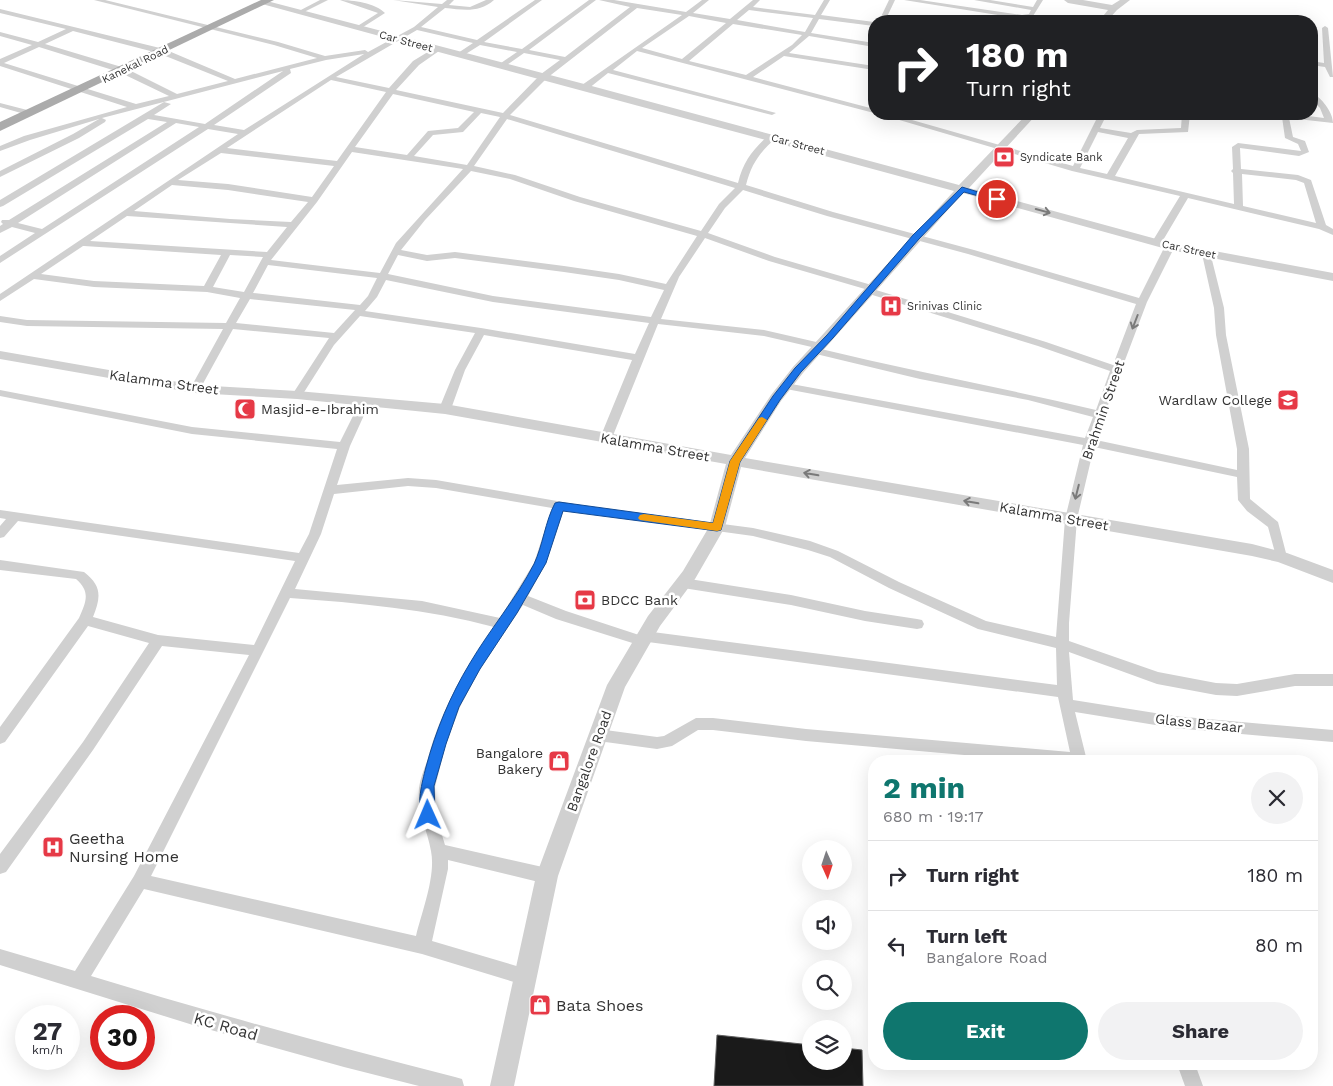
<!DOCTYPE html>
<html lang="en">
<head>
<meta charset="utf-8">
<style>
  body { margin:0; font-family:"Work Sans",sans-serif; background:#f2f2f3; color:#2b2b33; height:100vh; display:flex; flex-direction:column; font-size:19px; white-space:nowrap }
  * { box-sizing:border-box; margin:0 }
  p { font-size:16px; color:#7c7c81 }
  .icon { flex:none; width:28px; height:28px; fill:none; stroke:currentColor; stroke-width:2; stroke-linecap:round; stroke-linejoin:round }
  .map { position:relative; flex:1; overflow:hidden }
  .side { position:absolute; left:868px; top:755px; width:450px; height:315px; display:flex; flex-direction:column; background:#fff; border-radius:20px; box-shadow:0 5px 20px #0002 }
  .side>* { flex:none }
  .guide { position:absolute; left:868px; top:15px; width:450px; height:105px; border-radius:20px; box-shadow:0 5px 20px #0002; background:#202124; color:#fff; overflow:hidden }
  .needle { width:32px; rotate:177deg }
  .controls { position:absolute; left:802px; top:840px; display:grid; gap:10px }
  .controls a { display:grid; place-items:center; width:50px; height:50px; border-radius:50%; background:#fff; box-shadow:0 5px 20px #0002; font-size:25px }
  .speed { position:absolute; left:15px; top:1005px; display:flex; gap:10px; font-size:25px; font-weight:700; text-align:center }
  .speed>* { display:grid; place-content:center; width:65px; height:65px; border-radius:50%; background:#fff; box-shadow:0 5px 20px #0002; line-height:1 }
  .speed small { font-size:12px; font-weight:400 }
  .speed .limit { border:8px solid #d22; background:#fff; color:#111 }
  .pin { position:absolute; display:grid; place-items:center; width:42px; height:42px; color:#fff; margin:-21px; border:2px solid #fff; border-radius:50%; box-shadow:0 1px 5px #0007 }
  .me { position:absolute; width:55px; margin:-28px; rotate:359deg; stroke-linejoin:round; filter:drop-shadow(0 0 4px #0008) }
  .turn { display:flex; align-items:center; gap:18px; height:105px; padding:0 15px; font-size:22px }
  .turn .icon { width:65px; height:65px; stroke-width:2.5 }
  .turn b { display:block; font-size:35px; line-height:42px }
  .round { display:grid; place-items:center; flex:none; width:52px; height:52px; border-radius:26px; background:#f2f2f3 }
  .headline { display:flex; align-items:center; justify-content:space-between; height:85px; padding:0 15px }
  h1 { font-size:30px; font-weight:700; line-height:38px; color:#0f766e }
  .cta { display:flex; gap:10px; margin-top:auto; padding:10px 15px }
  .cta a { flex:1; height:58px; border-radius:30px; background:#0f766e; color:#fff; font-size:20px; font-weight:700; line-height:58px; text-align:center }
  .cta a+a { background:#f2f2f3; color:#2b2b33 }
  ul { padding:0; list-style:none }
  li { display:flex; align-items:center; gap:15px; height:70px; padding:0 15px; border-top:1px solid #e1e1e2 }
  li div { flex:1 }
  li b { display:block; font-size:19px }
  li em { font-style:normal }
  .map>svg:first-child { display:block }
  .building { fill:#1a1a1a; stroke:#5f5f5f }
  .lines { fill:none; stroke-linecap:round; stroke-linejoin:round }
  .minor { fill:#d0d0d0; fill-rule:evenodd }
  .tertiary { fill:#d0d0d0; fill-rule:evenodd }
  .primary { fill:#ababab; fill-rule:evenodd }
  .oneway { stroke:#7a7a7a }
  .route { fill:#1a73e8; stroke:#114b97 }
  .slow { fill:#f59e0b }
  .labels { text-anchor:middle; stroke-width:5; stroke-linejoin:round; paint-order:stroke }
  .far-street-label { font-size:11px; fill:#333; stroke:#fff }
  .far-poi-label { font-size:11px; fill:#333; stroke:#fff; text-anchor:start }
  .street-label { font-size:14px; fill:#333; stroke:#fff }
  .poi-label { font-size:14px; fill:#333; stroke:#fff; text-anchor:end }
  .near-poi-label { font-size:16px; fill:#333; stroke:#fff; text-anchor:start }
  .near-street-label { font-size:16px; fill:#333; stroke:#fff }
</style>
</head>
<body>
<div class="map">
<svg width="1333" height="1086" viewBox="0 0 1333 1086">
  <rect width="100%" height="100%" fill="#fff"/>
  <!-- building -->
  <polygon class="building" points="717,1035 811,1045 811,1061 844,1061 844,1048 862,1050 863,1086 714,1086"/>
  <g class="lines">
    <!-- minor -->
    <g class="minor">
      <path d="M94 0H105L278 42 325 56 365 50 368 52 414 27 438 7 393 0 442 4 447 0H454L449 5 470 7 486 0H494C479 13 464 10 445 8L421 27 477 40 535 0H542L484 42 522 49 589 0H596L529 50 565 57 630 7 599 0H614L686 12 702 0H709L693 13 730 19 753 0H760L753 7 815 15 824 0H830L821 15 874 22V26L819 19 811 33 874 43V47L809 36 789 53 874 66V70L784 56 753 77 874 109V113L637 51 613 70 776 113 772 115 608 73 588 89H582V85L682 15 637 8 547 78 510 115 738 183C743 162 753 149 769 135H775V139C759 153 751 165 746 185L833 212 974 250 1139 298 1165 246 1167 244H1173L1175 246 1147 302 1105 413 1107 415 1096 440 1237 470V449L1216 335 1214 308 1202 254 1207 251 1210 252 1224 308 1226 335 1249 449 1250 499 1278 522 1287 557 1285 560H1277L1268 527 1247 511 1238 500 1237 477 1094 447 1077 519 1069 623V641L1158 672 1216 683 1237 684 1295 674H1333V686H1295L1237 696 1216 695 1157 684 1069 652 1073 700 1174 716 1333 730V742L1174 728 1075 712 1087 761H1033L806 741 713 730H698L672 746 657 749 598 741 593 739 591 735 593 731 598 729 657 737 664 736 696 718H713L806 729 1070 752 1058 697 648 642 647 645 642 646 556 619 523 605 480 669 460 707 446 744 435 787 436 815 445 845 547 868 553 871 555 876 553 881 547 884 448 860V869L432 941 530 970 533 976 530 982 524 985 422 954 144 889 91 976C212 1013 333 1046 455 1077L462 1079 464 1086H419L344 1067 193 1025 0 965V949L75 971 134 876 249 655 162 646 93 750 6 872 0 874V854L83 742 149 643 88 626 5 742 0 744V727L79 618C86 602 91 592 76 579L0 570V560L84 572C102 586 101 597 93 617L158 635 254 645 295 561 18 521 4 537 0 538V526L6 519 0 518V510L299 553 309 534 337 449 192 434 0 396V390L192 427 340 442 360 402 365 399 370 402 350 446 337 485 408 478 436 480 586 506 753 528 810 541 838 551 899 582 986 621 1056 637 1065 519 1083 445 786 389 781 386 786 383 1085 438 1093 417 1028 400 920 379 816 354 811 351 816 348 764 336 658 324 612 438 606 442 600 438 632 360 484 335 465 370 451 409 445 412 439 409 455 370 475 333 360 316 334 345 301 397 297 398 292 395 329 338 233 329 200 389 195 392 190 389 223 329 27 326 0 322V316L27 320 226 323 240 298 207 292 94 287 34 279 0 301V294L238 134 208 129 0 263V256L35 233 12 227 0 233V226L3 224 1 222 2 220H9L167 122 148 119 3 206 0 207V200L164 102 171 104 154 115 205 124 283 71 102 118 106 120 105 122 79 138 0 177V171L73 134 99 119 30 140 0 151V146L24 136 127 107 0 66V59L32 45 0 36V32L38 42 66 29 0 13V9L164 49 235 79 317 58 274 45ZM749 10 813 18 805 32 737 20ZM689 16 726 23 682 59 642 48ZM733 24 802 35 792 45 746 75 689 61ZM417 30 473 43 458 53V57H461L480 45 517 52 501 63V67H504L524 53 560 60 541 74 503 113 396 90 419 65 439 51 440 49 436 47 413 61 389 88 336 77ZM73 31 158 53 228 81 177 94 125 68 45 44ZM39 47 119 72 169 96 136 104 4 63ZM364 54 244 130 214 125 291 73 290 69 326 60ZM331 80 386 92 337 161 227 148ZM393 94 474 112 458 128 428 131 407 155 355 147ZM481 113 500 117 467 165 414 156 433 135 463 132ZM507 119 735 188 719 204 701 231 580 197 515 175 474 166ZM176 123 199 127 42 229 18 223ZM352 152 463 169 396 243 380 273 271 260 317 202ZM221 153 334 166 312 197 228 184 178 180ZM471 171 510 179 574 201 697 236 666 284 619 274 564 266 455 252 427 255 401 250 425 220ZM172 185 228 190 308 202 291 222 230 219 134 211ZM743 190 827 216 968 254 1136 304 1113 365 1046 342 876 290 875 286 775 257 708 233 725 208ZM127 216 287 227 267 252 90 241ZM705 238 769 261 865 289 866 293 1038 346 1110 371 1096 410C1004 388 912 371 821 349L826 346 825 344 764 330 661 319 679 277ZM83 246H84L221 255 204 286 94 281 41 274ZM230 255 263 257 244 292 213 287ZM398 255 427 261 455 258 564 272 619 280 664 290 651 317 493 296 388 274ZM268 265 377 278 368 296 360 305 253 293ZM386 280 493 302 649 323 635 354 481 328 365 311 377 297ZM250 299 355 310 334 333 236 323ZM408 486 436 488 552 508 534 563 500 618 422 601 295 589 321 534 334 494ZM564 510 753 536 808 550 830 557 889 588 978 629 1056 648 1057 685 645 631 639 635 566 611 528 596 546 563ZM290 598C359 603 427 609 494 627 465 668 441 710 428 758 425 768 420 778 419 788 417 811 427 829 431 851 436 876 422 911 416 936L151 876Z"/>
      <polygon points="320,0 328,0 302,13 297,12"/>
      <path d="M340 0C353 0 375 3 385 13L360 29H356V27L378 13Z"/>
      <polygon points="889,0 895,0 885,21 879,21"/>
      <polygon points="904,0 920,0 1022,15 1029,14 1031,10 974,0 990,0 1033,7 1037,0 1043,0 1033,16 1022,19"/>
      <polygon points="1106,16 1132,21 1104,19 1103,18"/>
      <polygon points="1325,26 1328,28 1333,77 1330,77 1325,67 1311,65 1311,61 1324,63 1322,28"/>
      <path d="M1311 92C1321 97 1333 112 1333 123L1289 118 1293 137 1305 141 1309 152 1299 156 1240 148 1241 169 1298 175 1311 180 1326 225 1333 229V235L1319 229 1188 198 1162 242 1157 245 1152 242 1180 196 1072 171 879 114H891L1073 166 1099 114H1107L1100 128 1131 133 1137 130 1181 128 1182 114H1190L1188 132 1139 134 1115 176 1234 204 1233 173 1231 171 1233 169 1232 147 1238 143 1301 151 1298 144 1285 138 1282 117 1271 114H1292L1324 118 1320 108 1311 99ZM1098 132 1128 138 1107 174 1080 168ZM1242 174 1296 180 1304 183 1316 223 1243 206Z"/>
      <polygon points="0,103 31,111 32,113 28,115 0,107"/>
      <polygon points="683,578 791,595 865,611 917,619 922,620 924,624 922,628 917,629 865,621 791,605 683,588 678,586 677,583 678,580"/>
      <polygon points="1177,1064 1195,1064 1203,1086 1185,1086"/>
    </g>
    <!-- tertiary -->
    <g class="tertiary">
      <path d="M263 0 588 85 959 185 1027 114H1037L969 188 1171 243 1333 273V281L1170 250 963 193 803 373 781 401 745 458 1252 544 1287 553 1333 570V583L1278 562 1252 556 741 467 725 527 695 579 660 626 625 687 558 876 514 1086H490L536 876 607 685 648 616 683 571 709 527 726 464 445 414 297 399 195 393 0 359V351L195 385 297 391 445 404 731 455 771 395 793 367 954 191C723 128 492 67 262 4L261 2Z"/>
      <polygon points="1064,0 1083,0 1112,5 1120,0 1130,0 1117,10 1107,21 1099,21 1108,10 1068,3"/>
    </g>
    <!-- primary -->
    <polygon class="primary" points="261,0 274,0 0,131 0,122"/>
  </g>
  <!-- one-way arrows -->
  <defs><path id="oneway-shaft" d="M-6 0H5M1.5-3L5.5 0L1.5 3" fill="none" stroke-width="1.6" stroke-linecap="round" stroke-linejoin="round" transform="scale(1.25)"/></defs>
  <g class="oneway">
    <use href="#oneway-shaft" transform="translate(1043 211) rotate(15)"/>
    <use href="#oneway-shaft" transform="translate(1135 322) rotate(111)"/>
    <use href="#oneway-shaft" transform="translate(811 474) rotate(-170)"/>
    <use href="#oneway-shaft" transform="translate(1077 492) rotate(104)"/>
    <use href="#oneway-shaft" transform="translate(971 502) rotate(-170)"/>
  </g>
  <!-- route -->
  <path class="route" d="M962 187 1001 199 997 201 964 192 919 239 833 338 801 372 780 400 740 462 721 530 717 531 563 511 546 563 517 613 480 669 459 707 446 744 434 786 435 815 433 819 428 821 423 819C416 804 422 783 426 767 436 730 450 696 470 663 490 629 516 599 534 564 543 545 545 522 555 503L559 502 713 523 730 461 773 396 795 368 827 335 913 235Z"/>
  <!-- slow -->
  <polygon class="slow" points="762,417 767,420 740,462 721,530 717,531 640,520 638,518 640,515 644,514 713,523 730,461 759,418"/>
  <!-- icons -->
  <defs>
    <g id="bank-square" transform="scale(1.125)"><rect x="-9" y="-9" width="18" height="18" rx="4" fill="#e63946" stroke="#fff"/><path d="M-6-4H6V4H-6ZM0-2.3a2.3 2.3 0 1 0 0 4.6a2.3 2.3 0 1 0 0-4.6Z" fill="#fff"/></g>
    <g id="hospital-square" transform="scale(1.125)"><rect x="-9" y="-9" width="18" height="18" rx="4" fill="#e63946" stroke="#fff"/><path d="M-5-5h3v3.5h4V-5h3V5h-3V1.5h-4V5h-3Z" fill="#fff"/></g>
    <g id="university-square" transform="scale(1.125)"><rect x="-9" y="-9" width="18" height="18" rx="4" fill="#e63946" stroke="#fff"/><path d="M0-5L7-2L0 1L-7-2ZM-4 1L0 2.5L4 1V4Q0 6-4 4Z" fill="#fff"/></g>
    <g id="mosque-square" transform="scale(1.125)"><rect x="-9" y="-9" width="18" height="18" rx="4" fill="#e63946" stroke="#fff"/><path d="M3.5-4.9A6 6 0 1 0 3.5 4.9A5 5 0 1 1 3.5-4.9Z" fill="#fff"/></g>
    <g id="shop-square" transform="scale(1.125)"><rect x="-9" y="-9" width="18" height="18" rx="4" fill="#e63946" stroke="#fff"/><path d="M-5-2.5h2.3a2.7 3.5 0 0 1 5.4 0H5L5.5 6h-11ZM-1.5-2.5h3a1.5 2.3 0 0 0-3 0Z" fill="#fff"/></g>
  </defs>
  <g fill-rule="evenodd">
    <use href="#bank-square" x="1004" y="157"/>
    <use href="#hospital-square" x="891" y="306"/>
    <use href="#university-square" x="1288" y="400"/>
    <use href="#mosque-square" x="245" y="409"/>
    <use href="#bank-square" x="585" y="600"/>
    <use href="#shop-square" x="559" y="761"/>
    <use href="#hospital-square" x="53" y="847"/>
    <use href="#shop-square" x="540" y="1005"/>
  </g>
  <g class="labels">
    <!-- far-street labels -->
    <g class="far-street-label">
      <text transform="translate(406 41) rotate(15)" y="4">Car Street</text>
      <text transform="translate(135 64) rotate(-26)" y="4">Kanekal Road</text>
      <text transform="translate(798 144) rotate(15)" y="4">Car Street</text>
      <text transform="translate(1189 249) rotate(12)" y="4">Car Street</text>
    </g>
    <!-- far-poi labels -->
    <g class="far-poi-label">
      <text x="1020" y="161">Syndicate Bank</text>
      <text x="907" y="310">Srinivas Clinic</text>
    </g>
    <!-- street labels -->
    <g class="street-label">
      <text transform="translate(164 382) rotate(8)" y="5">Kalamma Street</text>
      <text transform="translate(1103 410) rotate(-71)" y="5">Brahmin Street</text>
      <text transform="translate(655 447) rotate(10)" y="5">Kalamma Street</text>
      <text transform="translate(1054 516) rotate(10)" y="5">Kalamma Street</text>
      <text transform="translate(1199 723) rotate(6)" y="5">Glass Bazaar</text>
      <text transform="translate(589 761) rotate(-70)" y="5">Bangalore Road</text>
    </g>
    <!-- poi labels -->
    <g class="poi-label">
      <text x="1272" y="405">Wardlaw College</text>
      <text x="261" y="414" text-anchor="start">Masjid-e-Ibrahim</text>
      <text x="601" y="605" text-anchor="start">BDCC Bank</text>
      <text x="543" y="758">Bangalore<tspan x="543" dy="16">Bakery</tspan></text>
    </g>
    <!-- near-poi labels -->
    <g class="near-poi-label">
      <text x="69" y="844">Geetha<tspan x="69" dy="18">Nursing Home</tspan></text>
      <text x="556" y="1011">Bata Shoes</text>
    </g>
    <!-- near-street labels -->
    <g class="near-street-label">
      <text transform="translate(226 1026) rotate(16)" y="6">KC Road</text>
    </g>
  </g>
</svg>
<div class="controls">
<a><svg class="needle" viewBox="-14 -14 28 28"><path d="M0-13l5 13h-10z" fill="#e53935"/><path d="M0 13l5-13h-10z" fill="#7c7c81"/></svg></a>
<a><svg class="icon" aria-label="sound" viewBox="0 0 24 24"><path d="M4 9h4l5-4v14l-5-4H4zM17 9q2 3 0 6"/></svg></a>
<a><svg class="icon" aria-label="search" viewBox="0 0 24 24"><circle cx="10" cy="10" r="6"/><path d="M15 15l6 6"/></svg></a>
<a><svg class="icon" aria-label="layers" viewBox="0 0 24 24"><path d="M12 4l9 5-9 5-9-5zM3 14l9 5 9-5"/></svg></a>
</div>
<div class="speed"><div>27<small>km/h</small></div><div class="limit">30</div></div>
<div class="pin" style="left:997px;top:199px;background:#d93025"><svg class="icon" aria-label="arrive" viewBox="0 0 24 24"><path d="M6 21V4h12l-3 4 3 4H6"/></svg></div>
<svg class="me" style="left:428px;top:815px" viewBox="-20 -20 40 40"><path d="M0-17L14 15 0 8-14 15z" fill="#1a73e8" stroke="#fff" stroke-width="4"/></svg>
<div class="guide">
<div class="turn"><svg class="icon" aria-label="right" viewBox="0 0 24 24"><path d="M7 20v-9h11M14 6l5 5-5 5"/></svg><div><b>180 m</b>Turn right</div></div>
</div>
<section class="side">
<div class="headline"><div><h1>2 min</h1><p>680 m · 19:17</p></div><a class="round"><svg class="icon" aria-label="close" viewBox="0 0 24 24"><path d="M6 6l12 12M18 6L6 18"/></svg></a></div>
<ul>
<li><svg class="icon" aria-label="right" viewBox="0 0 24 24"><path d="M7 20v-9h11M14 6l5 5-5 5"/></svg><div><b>Turn right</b></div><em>180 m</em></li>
<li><svg class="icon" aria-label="left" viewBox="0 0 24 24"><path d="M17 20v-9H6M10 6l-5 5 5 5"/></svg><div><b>Turn left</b><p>Bangalore Road</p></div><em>80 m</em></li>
</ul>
<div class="cta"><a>Exit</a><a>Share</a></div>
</section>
</div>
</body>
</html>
